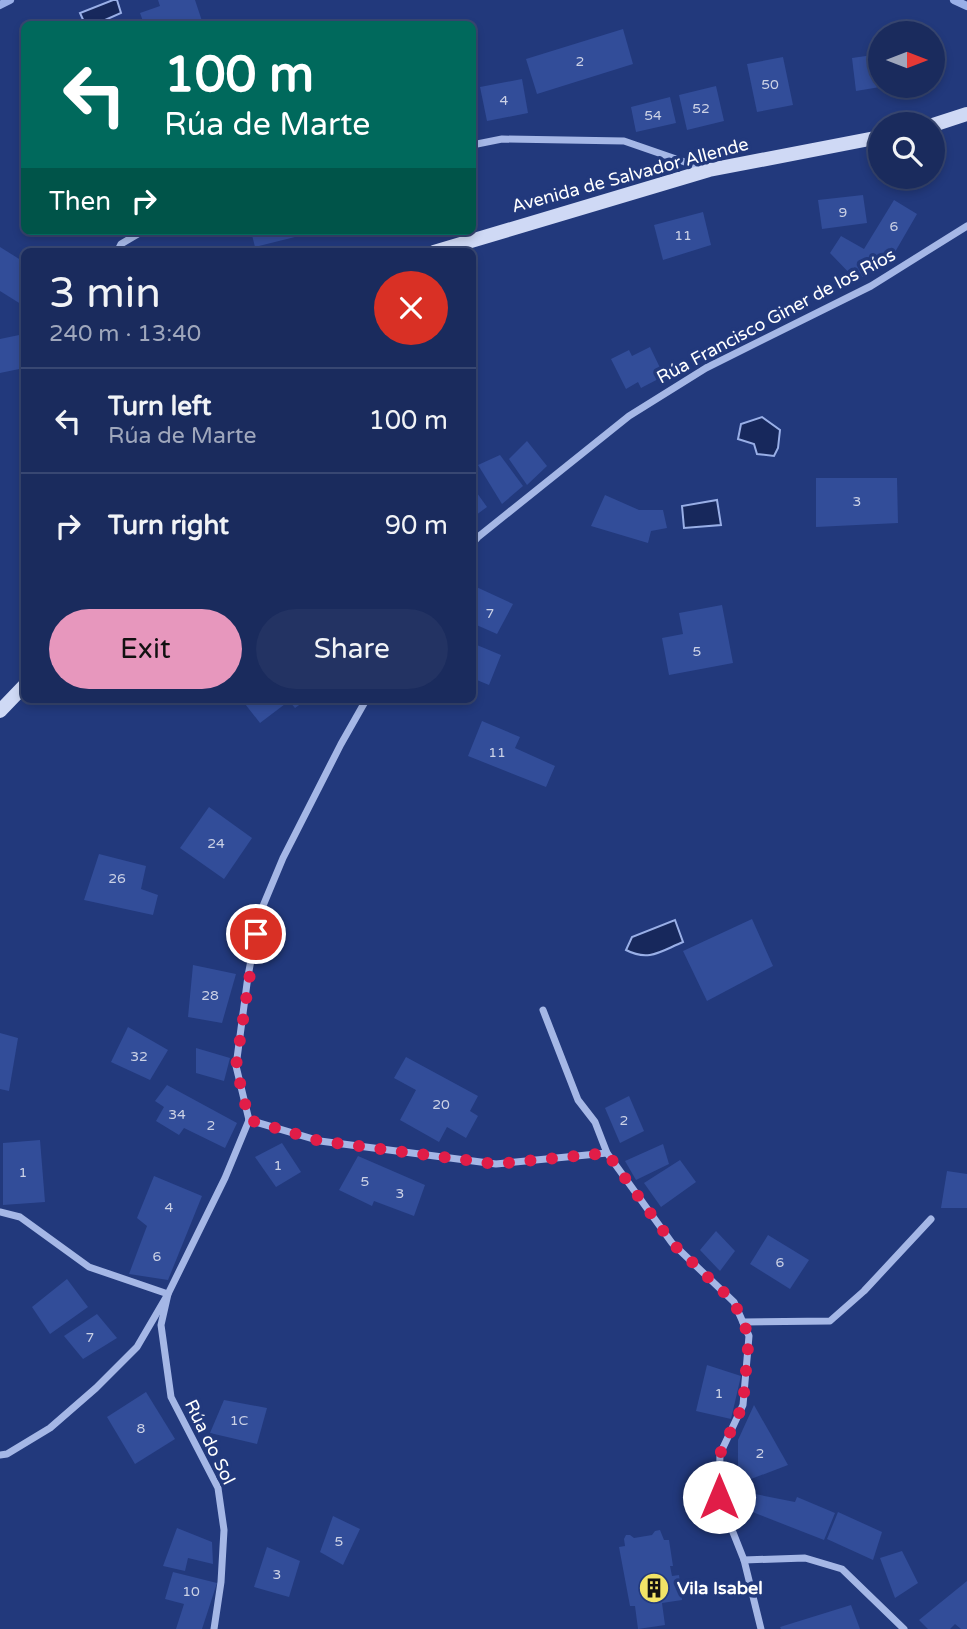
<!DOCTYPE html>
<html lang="en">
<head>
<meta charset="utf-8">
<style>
  body { margin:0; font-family:"Varela Round",sans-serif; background:#233363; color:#f1f3f6; height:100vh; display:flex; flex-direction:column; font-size:26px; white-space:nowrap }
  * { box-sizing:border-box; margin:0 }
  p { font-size:23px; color:#9fa7bc }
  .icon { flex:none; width:38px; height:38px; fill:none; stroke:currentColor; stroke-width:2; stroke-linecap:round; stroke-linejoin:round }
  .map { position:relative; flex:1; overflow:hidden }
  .details { position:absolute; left:21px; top:248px; width:455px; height:455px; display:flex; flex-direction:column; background:#1a2b5d; border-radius:10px; box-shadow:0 4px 10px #0003,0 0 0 2px #384772 }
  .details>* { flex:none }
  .guide { position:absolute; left:21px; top:21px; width:455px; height:214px; border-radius:10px; box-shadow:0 4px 10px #0003,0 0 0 2px #384772; background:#00695c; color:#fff; overflow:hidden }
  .needle { width:46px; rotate:90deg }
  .controls { position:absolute; left:868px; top:21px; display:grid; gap:14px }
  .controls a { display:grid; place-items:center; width:77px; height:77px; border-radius:50%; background:#1a2b5d; box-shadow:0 4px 10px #0003,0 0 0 2px #384772; font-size:35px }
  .pin { position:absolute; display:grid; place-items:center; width:60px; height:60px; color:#fff; margin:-30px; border:4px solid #fff; border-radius:50%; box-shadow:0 2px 7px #0007 }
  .me { position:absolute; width:77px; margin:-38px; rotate:0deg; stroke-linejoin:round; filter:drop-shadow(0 0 5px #0008) }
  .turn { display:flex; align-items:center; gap:24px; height:147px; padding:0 28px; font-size:32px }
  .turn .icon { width:91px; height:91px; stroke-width:2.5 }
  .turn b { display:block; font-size:49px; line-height:60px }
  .then { display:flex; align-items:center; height:66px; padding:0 28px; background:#0003; gap:14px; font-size:26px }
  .round { display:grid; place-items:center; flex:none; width:74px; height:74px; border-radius:37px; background:#233363 }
  .overview { display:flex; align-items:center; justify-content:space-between; height:119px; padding:0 28px }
  h1 { font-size:42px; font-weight:600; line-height:52px }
  .primary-button { display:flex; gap:14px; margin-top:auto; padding:14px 28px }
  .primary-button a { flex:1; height:80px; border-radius:42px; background:#e797bd; color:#111; font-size:28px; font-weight:600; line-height:80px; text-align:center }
  .primary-button a+a { background:#233363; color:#f1f3f6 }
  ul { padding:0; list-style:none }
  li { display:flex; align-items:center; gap:21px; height:105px; padding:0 28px; border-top:2px solid #384772 }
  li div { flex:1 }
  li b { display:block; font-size:26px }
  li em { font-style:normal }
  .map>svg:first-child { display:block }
  .water { fill:#17285c; stroke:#99afe7; stroke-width:2 }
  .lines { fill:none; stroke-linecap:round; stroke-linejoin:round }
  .stream { stroke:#99afe7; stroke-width:8 }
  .building { fill:#324d99 }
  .street { stroke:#a5b7e6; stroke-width:7 }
  .secondary { stroke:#cfd9f5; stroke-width:14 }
  .route { stroke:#e11d48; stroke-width:12; stroke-dasharray:0 21.6 }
  .labels { text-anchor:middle; stroke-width:7; stroke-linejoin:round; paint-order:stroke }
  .number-label { font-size:14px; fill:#ccd2e6 }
  .street-label { font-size:18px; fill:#fff; stroke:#22397c }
  .poi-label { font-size:18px; font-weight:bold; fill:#fff; stroke:#22397c; text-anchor:start }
</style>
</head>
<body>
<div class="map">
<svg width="967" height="1629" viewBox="0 0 967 1629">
  <rect width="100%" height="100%" fill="#22397c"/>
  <!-- water -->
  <g class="water">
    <polygon points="113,0 117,0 121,13 96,24 85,24 80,13"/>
    <polygon points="762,417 780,430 778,448 774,456 757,454 754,444 738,439 741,424"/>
    <polygon points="717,500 721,525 684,528 682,506"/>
    <path d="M675 920 683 942C661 951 649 962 626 950L632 937Z"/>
  </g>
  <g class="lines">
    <!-- stream -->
    <g class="stream">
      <polyline points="954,0 967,6"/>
      <polyline points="0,5 10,0"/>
    </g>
  </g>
  <!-- building -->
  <g class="building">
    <polygon points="158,0 195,0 203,24 144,24 140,13 160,6"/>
    <polygon points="623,29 633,64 537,94 526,59"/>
    <polygon points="880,54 880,87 856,91 852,58"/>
    <polygon points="783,57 793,105 757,112 747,64"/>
    <polygon points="522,79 528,113 487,121 480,87"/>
    <polygon points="716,86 724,121 687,130 679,95"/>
    <polygon points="670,97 676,123 636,132 631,107"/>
    <polygon points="863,195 867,223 822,229 818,200"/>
    <polygon points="894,200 917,214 895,252 857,281 830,253 841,236 864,249"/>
    <polygon points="703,212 711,245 663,260 654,225"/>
    <polygon points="251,231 302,231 303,235 255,247"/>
    <polygon points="0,247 24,262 24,306 0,291"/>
    <polygon points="24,334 24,368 0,373 0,339"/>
    <polygon points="650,347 664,376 641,388 638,382 626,389 611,359 629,350 632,356"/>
    <polygon points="527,441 547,466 527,485 509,459"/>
    <polygon points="500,455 523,486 502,504 478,465"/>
    <polygon points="816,478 897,478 898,523 816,527"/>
    <polygon points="472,486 487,507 472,518"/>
    <polygon points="605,495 639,510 663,510 667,528 651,531 648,543 591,526"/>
    <polygon points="472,585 513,604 497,634 472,623"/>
    <polygon points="722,605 733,663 669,675 662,638 683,634 679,613"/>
    <polygon points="472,643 501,655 489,685 472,678"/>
    <polygon points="242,700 306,700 295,708 289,701 260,723"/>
    <polygon points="482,721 520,737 515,748 555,766 546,787 468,756"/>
    <polygon points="209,807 252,838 224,879 180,848"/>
    <polygon points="99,854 146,866 141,889 158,895 153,915 84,900"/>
    <polygon points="752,919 773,966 707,1001 683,951"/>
    <polygon points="193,965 236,974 222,1023 188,1017"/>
    <polygon points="128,1027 168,1050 150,1080 111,1062"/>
    <polygon points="0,1033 18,1038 9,1091 0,1089"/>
    <polygon points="196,1048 230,1058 224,1081 196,1073"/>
    <polygon points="406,1057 478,1096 470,1111 478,1116 466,1138 447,1127 439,1142 400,1120 416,1090 394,1078"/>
    <polygon points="167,1085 237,1123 225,1148 184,1128 179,1135 156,1121 164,1107 155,1101"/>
    <polygon points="629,1096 644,1131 620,1143 605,1108"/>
    <polygon points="40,1140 45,1202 3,1205 3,1143"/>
    <polygon points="282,1143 301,1172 276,1187 255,1157"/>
    <polygon points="663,1144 669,1164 636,1180 625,1161"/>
    <polygon points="358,1156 425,1185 414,1216 374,1201 372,1206 339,1190"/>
    <polygon points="680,1160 696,1182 661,1207 644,1183"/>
    <polygon points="947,1171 967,1174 967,1208 941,1208"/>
    <polygon points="154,1176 202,1196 168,1280 129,1274 147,1226 137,1218"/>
    <polygon points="716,1231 735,1251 720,1271 700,1250"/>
    <polygon points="768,1235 809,1260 790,1289 750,1264"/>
    <polygon points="67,1279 88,1307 50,1334 32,1307"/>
    <polygon points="97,1314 117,1338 83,1359 64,1336"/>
    <polygon points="707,1365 741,1376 731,1419 696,1411"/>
    <polygon points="146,1392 175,1439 135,1464 107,1417"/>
    <polygon points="224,1400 267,1408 257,1444 210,1433"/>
    <polygon points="754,1405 788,1465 738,1484 738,1440"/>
    <polygon points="740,1491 795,1502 797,1497 835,1513 824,1540 742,1508"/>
    <polygon points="838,1512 882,1532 873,1560 827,1539"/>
    <polygon points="333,1516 360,1529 343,1565 320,1552"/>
    <polygon points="177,1528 212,1542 213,1564 188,1558 185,1571 163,1566"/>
    <polygon points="660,1530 664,1540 669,1540 673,1566 670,1566 672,1576 679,1575 682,1600 662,1603 665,1625 638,1629 635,1606 630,1606 619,1547 625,1546 624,1539 626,1535 630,1535 634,1538 652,1535 655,1531"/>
    <polygon points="267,1547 300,1561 289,1597 254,1587"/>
    <polygon points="902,1551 918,1583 895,1598 880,1558"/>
    <polygon points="173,1572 217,1583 202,1629 176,1629 184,1604 165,1599"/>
    <polygon points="967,1581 967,1629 961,1629 955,1624 950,1629 928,1629 919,1620"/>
    <polygon points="851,1605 860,1629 781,1629 780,1627"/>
  </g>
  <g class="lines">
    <!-- street -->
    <g class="street">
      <polyline points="472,145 502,139 624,141 705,169"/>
      <polyline points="117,252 121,244 143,231"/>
      <polyline points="472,544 478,537 629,416 706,368 871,286 967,226"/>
      <polyline points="543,1010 578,1100 595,1122 607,1153"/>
      <polyline points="249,1120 320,1141 496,1164 607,1153 672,1243 734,1302 749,1336 743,1405 720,1454 719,1497 744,1560 761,1629"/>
      <polyline points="249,1120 236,1066 248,976 260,913 283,858 341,744 366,700"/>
      <polyline points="0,1212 20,1217 89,1267 168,1294 137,1347 96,1388 50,1428 7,1454 0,1455"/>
      <polyline points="743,1322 830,1321 864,1291 931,1219"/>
      <polyline points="744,1560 805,1558 842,1569 904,1629"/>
      <polyline points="214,1629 221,1582 224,1530 218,1488 171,1397 161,1325 168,1294 225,1178 249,1120"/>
    </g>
    <!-- secondary -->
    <g class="secondary">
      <polyline points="933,125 967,114"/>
      <polyline points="434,252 709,170 880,137"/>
      <polyline points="0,711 24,686"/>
    </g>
  </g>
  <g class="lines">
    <!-- route -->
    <polyline class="route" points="256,934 236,1066 249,1120 320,1141 496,1164 607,1153 672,1243 734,1302 749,1336 743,1405 720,1454 719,1497"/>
  </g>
  <!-- icons -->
  <defs>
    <g id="building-disc" transform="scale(1.575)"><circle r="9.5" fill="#f1e367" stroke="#22397c"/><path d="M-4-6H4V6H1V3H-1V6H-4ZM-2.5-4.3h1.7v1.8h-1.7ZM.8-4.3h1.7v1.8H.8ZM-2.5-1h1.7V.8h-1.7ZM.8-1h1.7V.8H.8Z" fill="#111"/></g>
  </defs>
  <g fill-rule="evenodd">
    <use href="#building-disc" x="654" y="1588"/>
  </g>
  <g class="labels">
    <!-- number labels -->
    <g class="number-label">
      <text x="580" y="66">2</text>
      <text x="770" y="89">50</text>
      <text x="504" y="105">4</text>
      <text x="701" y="113">52</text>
      <text x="653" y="120">54</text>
      <text x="843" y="217">9</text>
      <text x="894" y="231">6</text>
      <text x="683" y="240">11</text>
      <text x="857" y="506">3</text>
      <text x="490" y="618">7</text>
      <text x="697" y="656">5</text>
      <text x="497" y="757">11</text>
      <text x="216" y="848">24</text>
      <text x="117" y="883">26</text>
      <text x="210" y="1000">28</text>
      <text x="139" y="1061">32</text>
      <text x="441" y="1109">20</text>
      <text x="177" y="1119">34</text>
      <text x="624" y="1125">2</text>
      <text x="211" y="1130">2</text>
      <text x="278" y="1170">1</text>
      <text x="23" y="1177">1</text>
      <text x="365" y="1186">5</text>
      <text x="400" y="1198">3</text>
      <text x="169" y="1212">4</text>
      <text x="157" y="1261">6</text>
      <text x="780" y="1267">6</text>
      <text x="90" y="1342">7</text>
      <text x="719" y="1398">1</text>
      <text x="239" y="1425">1C</text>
      <text x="141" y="1433">8</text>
      <text x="760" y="1458">2</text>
      <text x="339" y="1546">5</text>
      <text x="277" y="1579">3</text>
      <text x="191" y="1596">10</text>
    </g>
    <!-- street labels -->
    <g class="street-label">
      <text transform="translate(630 175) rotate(-15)" y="6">Avenida de Salvador Allende</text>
      <text transform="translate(776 316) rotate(-28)" y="6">Rúa Francisco Giner de los Ríos</text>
      <text transform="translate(210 1442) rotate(64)" y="6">Rúa do Sol</text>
    </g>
    <!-- poi labels -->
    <g class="poi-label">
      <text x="677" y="1594">Vila Isabel</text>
    </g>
  </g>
</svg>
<div class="controls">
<a><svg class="needle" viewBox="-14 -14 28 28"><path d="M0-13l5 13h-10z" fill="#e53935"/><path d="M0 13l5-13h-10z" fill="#9fa7bc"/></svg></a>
<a><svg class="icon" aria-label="search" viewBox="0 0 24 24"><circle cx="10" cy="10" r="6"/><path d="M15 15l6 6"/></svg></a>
</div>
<div class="pin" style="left:256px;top:934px;background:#d93025"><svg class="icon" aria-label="arrive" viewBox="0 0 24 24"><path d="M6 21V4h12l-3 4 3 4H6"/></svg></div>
<svg class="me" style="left:719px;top:1497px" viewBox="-20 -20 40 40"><circle r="19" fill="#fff"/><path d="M0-13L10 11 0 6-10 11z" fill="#e11d48"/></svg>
<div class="guide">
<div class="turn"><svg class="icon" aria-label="left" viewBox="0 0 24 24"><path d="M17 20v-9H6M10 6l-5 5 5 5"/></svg><div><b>100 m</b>Rúa de Marte</div></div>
<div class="then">Then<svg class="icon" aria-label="right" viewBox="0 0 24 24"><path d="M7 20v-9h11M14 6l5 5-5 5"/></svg></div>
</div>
<section class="details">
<div class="overview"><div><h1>3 min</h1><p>240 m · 13:40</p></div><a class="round" style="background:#d93025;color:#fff"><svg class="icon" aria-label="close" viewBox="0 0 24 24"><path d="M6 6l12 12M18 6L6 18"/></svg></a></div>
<ul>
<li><svg class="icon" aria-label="left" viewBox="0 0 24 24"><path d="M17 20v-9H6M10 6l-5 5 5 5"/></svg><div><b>Turn left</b><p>Rúa de Marte</p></div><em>100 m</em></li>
<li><svg class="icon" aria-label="right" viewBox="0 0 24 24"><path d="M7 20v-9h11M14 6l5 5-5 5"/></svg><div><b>Turn right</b></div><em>90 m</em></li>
</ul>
<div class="primary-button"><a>Exit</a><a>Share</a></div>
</section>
</div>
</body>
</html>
